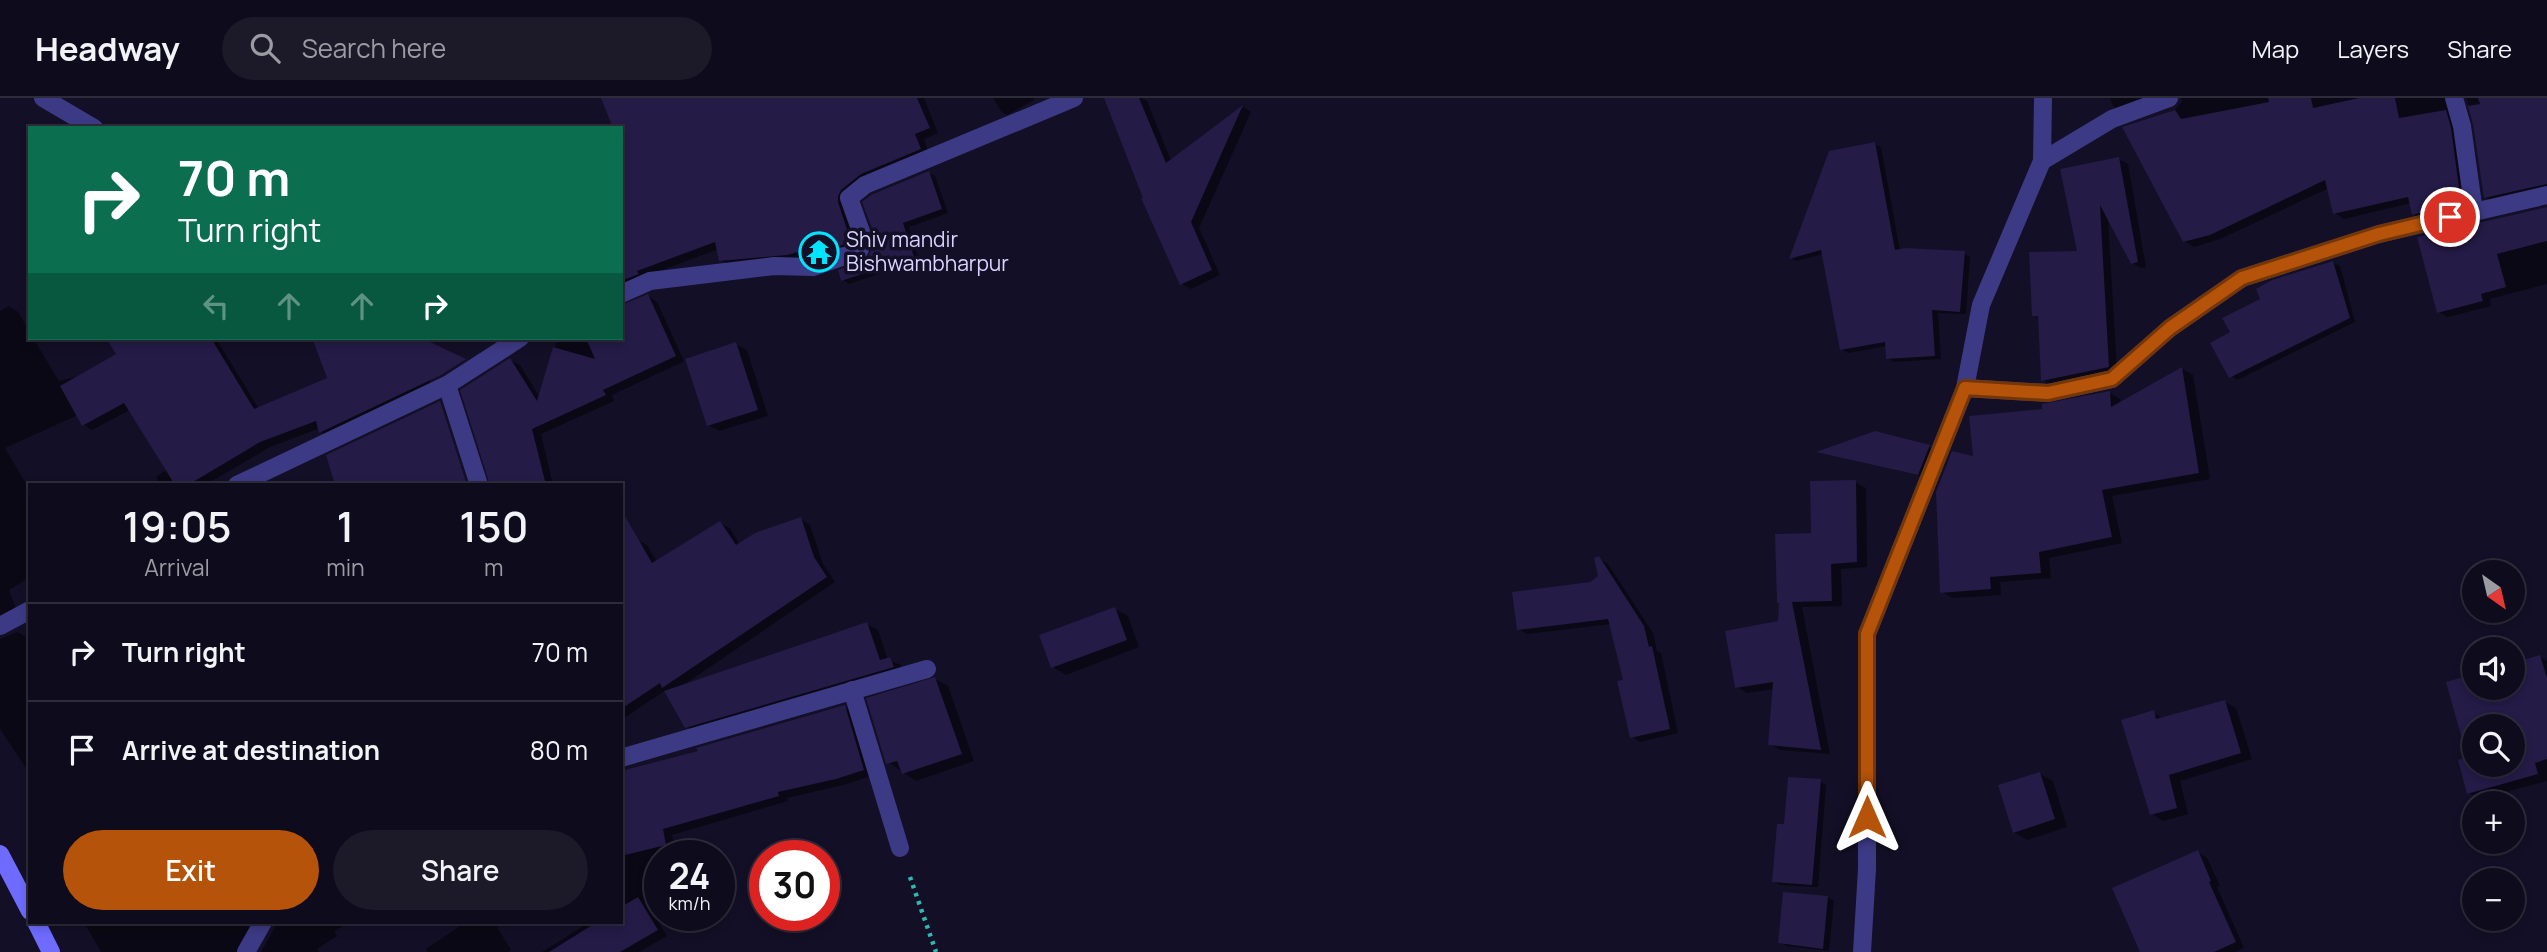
<!DOCTYPE html>
<html lang="en">
<head>
<meta charset="utf-8">
<style>
  body { margin:0; font-family:Manrope,sans-serif; background:#1c1929; color:#f1f3f6; height:100vh; display:flex; flex-direction:column; font-size:26px; white-space:nowrap }
  * { box-sizing:border-box; margin:0 }
  p { font-size:23px; color:#9b9ba3 }
  .icon { flex:none; width:38px; height:38px; fill:none; stroke:currentColor; stroke-width:2; stroke-linecap:round; stroke-linejoin:round }
  .map { position:relative; flex:1; overflow:hidden }
  .side { position:absolute; left:28px; top:385px; width:595px; height:441px; display:flex; flex-direction:column; background:#0e0b1c; border-radius:0px; box-shadow:0 4px 10px #0003,0 0 0 2px #2e2b3b }
  .side>* { flex:none }
  .guide { position:absolute; left:28px; top:28px; width:595px; height:214px; border-radius:0px; box-shadow:0 4px 10px #0003,0 0 0 2px #2e2b3b; background:#0b6e4f; color:#fff; overflow:hidden }
  .needle { width:46px; rotate:146deg }
  .fabs { position:absolute; left:2462px; top:462px; display:grid; gap:14px }
  .fabs a { display:grid; place-items:center; width:63px; height:63px; border-radius:50%; background:#0e0b1c; box-shadow:0 4px 10px #0003,0 0 0 2px #2e2b3b; font-size:35px }
  .speed { position:absolute; left:644px; top:742px; display:flex; gap:14px; font-size:35px; font-weight:700; text-align:center }
  .speed>* { display:grid; place-content:center; width:91px; height:91px; border-radius:50%; background:#0e0b1c; box-shadow:0 4px 10px #0003,0 0 0 2px #2e2b3b; line-height:1 }
  .speed small { font-size:18px; font-weight:400 }
  .speed .limit { border:10px solid #d22; background:#fff; color:#111 }
  .pin { position:absolute; display:grid; place-items:center; width:60px; height:60px; color:#fff; margin:-30px; border:4px solid #fff; border-radius:50%; box-shadow:0 2px 7px #0007 }
  .me { position:absolute; width:77px; margin:-38px; rotate:0deg; stroke-linejoin:round; filter:drop-shadow(0 0 5px #0008) }
  .turn { display:flex; align-items:center; gap:24px; height:147px; padding:0 35px; font-size:32px }
  .turn .icon { width:91px; height:91px; stroke-width:2.5 }
  .turn b { display:block; font-size:49px; line-height:60px }
  .lanes { display:flex; align-items:center; height:66px; padding:0 35px; background:#0003; justify-content:center; gap:35px; direction:ltr }
  .lanes .off { opacity:.35 }
  .eta { display:flex; justify-content:space-evenly; align-items:center; height:119px; text-align:center }
  .eta b { font-size:42px; font-weight:600; line-height:49px }
  .primary-button { display:flex; gap:14px; margin-top:auto; padding:14px 35px }
  .primary-button a { flex:1; height:80px; border-radius:42px; background:#b45309; color:#fff; font-size:28px; font-weight:600; line-height:80px; text-align:center }
  .primary-button a+a { background:#1c1929; color:#f1f3f6 }
  ul { padding:0; list-style:none }
  li { display:flex; align-items:center; gap:21px; height:98px; padding:0 35px; border-top:2px solid #2e2b3b }
  li div { flex:1 }
  li b { display:block; font-size:26px }
  li em { font-style:normal }
  header { display:flex; align-items:center; gap:42px; box-sizing:border-box; height:98px; padding:0 35px; background:#0e0b1c; border-bottom:2px solid #2e2b3b }
  header strong { font-size:33px }
  nav { display:flex; gap:38px; margin-inline-start:auto; font-size:24px }
  .search { width:490px; height:63px; background:#1c1929; display:flex; align-items:center; gap:18px; box-sizing:border-box; padding:0 24px; border-radius:38px; color:#9b9ba3; font-size:26px }
  .map>svg:first-child { display:block }
  .shadow { fill:#0007; fill-rule:evenodd }
  .building { fill:#241b47; fill-rule:evenodd }
  .lines { fill:none; stroke-linecap:round; stroke-linejoin:round }
  .path { stroke:#2fb8b0; stroke-width:4.5; stroke-dasharray:3.5 5; stroke-linecap:butt }
  .service { stroke:#3d3a85; stroke-width:18 }
  .minor { stroke:#3d3a85; stroke-width:18 }
  .secondary { stroke:#6f6bff; stroke-width:18 }
  .route-casing { stroke:#753606; stroke-width:18 }
  .route { stroke:#b45309; stroke-width:12 }
  .labels { text-anchor:middle; stroke-width:7; stroke-linejoin:round; paint-order:stroke }
  .poi-label { font-size:21px; fill:#d9d4ff; stroke:#130f26; text-anchor:start }
</style>
</head>
<body>
<header>
<strong>Headway</strong>
<div class="search"><svg class="icon" aria-label="search" viewBox="0 0 24 24"><circle cx="10" cy="10" r="6"/><path d="M15 15l6 6"/></svg>Search here</div>
<nav><a>Map</a><a>Layers</a><a>Share</a></nav>
</header>
<div class="map">
<svg width="2547" height="854" viewBox="0 0 2547 854">
  <rect width="100%" height="100%" fill="#130f26"/>
  <!-- shadow -->
  <g class="shadow">
    <polygon points="603,0 924,0 938,35 924,41 929,57 851,97 859,149 844,154 837,150 797,161 731,168 721,162 719,151 646,178 621,195 621,30"/>
    <polygon points="993,0 1033,0 1034,2 1007,17 1001,13"/>
    <polygon points="1133,0 1141,0 1147,3 1171,63 1244,9 1251,14 1199,130 1220,177 1191,191 1182,186"/>
    <polygon points="2110,0 2159,0 2122,13 2113,8"/>
    <polygon points="2181,0 2455,0 2470,110 2423,121 2413,116 2411,105 2344,121 2335,115 2329,90 2220,141 2194,149 2184,143 2125,30 2175,12 2182,3"/>
    <polygon points="2466,0 2547,0 2547,92 2495,104 2485,99 2475,26"/>
    <polygon points="1874,46 1881,49 1900,153 1964,155 1970,159 1966,216 1938,215 1941,261 1894,264 1888,260 1887,248 1848,255 1841,251 1823,156 1796,163 1791,160"/>
    <polygon points="2119,61 2128,66 2146,169 2141,170 2132,165 2108,120 2117,273 2052,287 2043,282 2040,221 2034,217 2080,155"/>
    <polygon points="928,75 935,78 948,115 909,129 919,162 849,186 843,182 867,163"/>
    <polygon points="2547,110 2547,186 2490,201 2491,208 2448,219 2438,214 2420,140"/>
    <polygon points="2333,165 2340,168 2355,224 2237,282 2231,278 2232,235"/>
    <polygon points="648,198 657,204 684,263 736,246 747,252 768,318 719,333 708,327 687,262 612,297 614,303 541,336 553,387 496,387 510,262 520,267 540,300 557,243 564,240 621,240"/>
    <polygon points="9,208 18,214 30,234 30,240 33,240 59,283 84,277 119,257 108,240 229,240 218,244 259,311 328,282 312,240 424,240 431,291 330,339 321,334 320,330 270,349 212,383 214,387 160,387 156,379 168,371 130,312 92,332 83,326 78,317 5,350 30,392 30,479 9,492 18,516 0,526 0,213"/>
    <polygon points="2182,271 2193,277 2210,381 2112,398 2122,445 2049,460 2051,480 2000,484 2001,497 1953,500 1942,494 1975,360 2044,312 2110,295 2120,301 2121,306"/>
    <polygon points="1873,336 1929,349 1936,352 1925,379 1820,354"/>
    <polygon points="1855,384 1866,390 1867,469 1841,471 1842,508 1802,509 1830,656 1780,652 1770,646 1774,591 1747,595 1737,589 1780,524 1813,436"/>
    <polygon points="801,421 810,427 823,466 835,484 682,588 867,526 878,532 888,562 901,567 903,574 697,634 686,628 666,592 621,622 621,452 638,442 647,447 657,464 720,425 730,430 740,447"/>
    <polygon points="1598,460 1608,466 1653,535 1657,553 1661,555 1678,635 1640,644 1631,638 1625,583 1611,526 1527,536 1518,531 1600,479"/>
    <polygon points="1115,511 1128,518 1139,549 1066,577 1053,569"/>
    <polygon points="17,534 26,539 30,548 30,676 0,631 0,541"/>
    <path d="M2540 559 2547 563V683L2480 701 2469 695V661L2448 585 2474 578V590H2513V566ZM2474 628H2513V667H2474Z"/>
    <polygon points="935,581 948,588 974,663 916,683 888,664"/>
    <polygon points="2225,604 2236,610 2252,661 2180,683 2188,716 2163,723 2152,716 2153,614 2164,621"/>
    <polygon points="844,609 854,614 873,677 847,686 787,700 788,703 672,737 676,752 651,758 660,793 660,805 649,808 667,838 639,854 542,854 590,824 621,824 621,675 700,655"/>
    <polygon points="2040,676 2053,683 2067,729 2027,742 2014,734"/>
    <polygon points="1820,683 1826,687 1818,789 1780,787 1774,783 1786,728"/>
    <polygon points="2198,754 2207,760 2220,788 2217,789 2244,850 2235,854 2142,854"/>
    <polygon points="1827,799 1834,803 1829,853 1787,848 1780,844"/>
    <polygon points="84,824 260,824 243,854 101,854"/>
    <polygon points="275,824 351,824 334,833 337,838 317,851 319,854 261,854 275,829"/>
    <polygon points="466,824 494,824 511,852 508,854 428,854 426,851"/>
  </g>
  <!-- building -->
  <g class="building">
    <polygon points="601,0 917,0 930,30 915,36 921,51 861,76 841,92 838,98 838,104 851,144 833,150 831,145 787,157 719,163 715,144 637,173 639,176 621,183 621,30 613,30"/>
    <polygon points="1104,0 1139,0 1166,65 1243,7 1191,124 1212,172 1180,187 1141,100 1143,100"/>
    <polygon points="2268,0 2311,0 2313,10 2359,0 2395,0 2399,20 2446,12 2451,30 2461,105 2412,117 2408,99 2333,116 2325,82 2210,137 2183,144 2122,29 2175,12 2181,21 2269,4"/>
    <polygon points="2478,0 2547,0 2547,86 2484,100 2473,26 2468,8 2480,6"/>
    <polygon points="1875,44 1895,152 1905,150 1965,153 1960,214 1932,212 1935,258 1886,261 1885,244 1840,252 1821,152 1789,161 1829,53"/>
    <polygon points="2119,59 2138,164 2131,166 2100,107 2109,269 2041,283 2038,218 2032,218 2029,154 2077,153 2060,71"/>
    <polygon points="929,73 942,111 903,125 914,159 841,183 838,172 866,162 874,147 875,138 862,104 871,97"/>
    <polygon points="2547,109 2547,143 2497,156 2506,189 2481,196 2483,203 2437,215 2417,139"/>
    <polygon points="2333,163 2350,220 2229,280 2210,245 2230,234 2222,220 2260,201 2256,191 2272,182"/>
    <polygon points="648,196 676,258 603,292 606,297 532,331 546,387 490,387 460,292 510,260 537,303 553,249 595,261 586,240 621,240 621,207"/>
    <polygon points="106,240 211,240 254,311 327,280 312,240 429,240 430,244 466,261 441,277 319,335 316,323 260,344 188,387 175,387 124,305 82,328 60,288 116,256"/>
    <polygon points="736,244 758,312 707,328 685,261"/>
    <polygon points="2182,269 2199,375 2102,392 2112,439 2039,454 2041,475 1990,479 1991,491 1940,495 1936,394 1952,353 1973,358 1969,318 2042,311 2042,306 2110,293 2111,309"/>
    <polygon points="440,303 467,387 335,387 326,357"/>
    <polygon points="1875,333 1930,347 1918,377 1816,354"/>
    <polygon points="1856,382 1857,464 1831,466 1832,503 1792,504 1821,652 1768,647 1773,584 1735,590 1725,533 1778,523 1779,505 1777,505 1775,436 1811,435 1810,383"/>
    <polygon points="621,411 652,465 720,423 736,447 755,435 801,419 814,459 827,479 662,590 660,585 621,611"/>
    <polygon points="1599,458 1644,528 1649,549 1652,548 1670,631 1630,640 1617,583 1623,582 1608,521 1517,532 1512,494 1590,484 1598,478 1594,460"/>
    <polygon points="1115,509 1127,542 1051,570 1039,537"/>
    <polygon points="867,524 880,562 890,559 894,569 685,630 664,593"/>
    <path d="M2540 557 2547 580V661L2535 665 2538 676 2467 696 2458 662 2467 659 2446 584 2474 576V590H2513V565ZM2474 628H2513V667H2474Z"/>
    <polygon points="935,579 962,656 902,676 897,663 886,666 866,600"/>
    <polygon points="2225,602 2241,655 2169,677 2177,710 2150,717 2121,622 2154,612 2156,621"/>
    <polygon points="845,607 864,672 836,681 778,694 779,698 663,731 666,747 621,758 621,673 698,653 696,650"/>
    <polygon points="2040,674 2055,721 2013,735 1998,687"/>
    <polygon points="1788,679 1821,681 1812,787 1772,784 1777,726 1784,726"/>
    <polygon points="2198,752 2211,783 2209,784 2236,844 2214,854 2140,854 2112,790"/>
    <polygon points="1783,794 1828,798 1823,851 1778,845"/>
    <polygon points="638,799 658,832 620,854 549,854 597,824 621,824 621,809"/>
  </g>
  <g class="lines">
    <!-- path -->
    <polyline class="path" points="910,779 936,854"/>
    <!-- service -->
    <polyline class="service" points="2454,0 2462,28 2474,114"/>
    <!-- minor -->
    <g class="minor">
      <polyline points="43,0 94,30"/>
      <polyline points="2042,63 2043,0"/>
      <polyline points="621,196 650,183 774,168 813,169 859,153 864,142 849,100 865,87 1074,0"/>
      <polyline points="447,287 479,387"/>
      <polyline points="1965,290 2048,295 2112,281 2170,230 2242,180 2379,136 2547,97"/>
      <polyline points="237,387 447,287 520,240"/>
      <polyline points="0,528 30,512"/>
      <polyline points="852,592 900,750"/>
      <polyline points="621,660 927,571"/>
      <polyline points="246,854 263,824"/>
      <polyline points="1862,854 1867,771 1867,536 1965,290 1981,207 2042,63 2112,21 2169,0"/>
    </g>
    <!-- secondary -->
    <g class="secondary">
      <polyline points="0,756 30,813"/>
      <polyline points="36,824 51,854"/>
    </g>
  </g>
  <g class="lines">
    <!-- route casing -->
    <g class="route-casing">
      <polyline id="route" points="1867,719 1867,536 1965,290 2048,295 2112,281 2170,230 2242,180 2379,136 2450,119"/>
    </g>
    <!-- route -->
    <use href="#route" class="route"/>
  </g>
  <!-- icons -->
  <defs>
    <g id="temple-ring" transform="scale(2.0125)"><circle r="9.5" fill="#130f26" stroke="#00e5ff" stroke-width="1.5"/><path d="M0-6L5-2H3V0L6.5 2.5H4V6H1.5V3h-3V6H-4V2.5H-6.5L-3 0V-2H-5Z" fill="#00e5ff"/></g>
  </defs>
  <g fill-rule="evenodd">
    <use href="#temple-ring" x="819" y="154"/>
  </g>
  <g class="labels">
    <!-- poi labels -->
    <g class="poi-label">
      <text x="846" y="149">Shiv mandir<tspan x="846" dy="24">Bishwambharpur</tspan></text>
    </g>
  </g>
</svg>
<div class="fabs">
<a><svg class="needle" viewBox="-14 -14 28 28"><path d="M0-13l5 13h-10z" fill="#e53935"/><path d="M0 13l5-13h-10z" fill="#9b9ba3"/></svg></a>
<a><svg class="icon" aria-label="sound" viewBox="0 0 24 24"><path d="M4 9h4l5-4v14l-5-4H4zM17 9q2 3 0 6"/></svg></a>
<a><svg class="icon" aria-label="search" viewBox="0 0 24 24"><circle cx="10" cy="10" r="6"/><path d="M15 15l6 6"/></svg></a>
<a>+</a>
<a>−</a>
</div>
<div class="speed"><div>24<small>km/h</small></div><div class="limit">30</div></div>
<div class="pin" style="left:2450px;top:119px;background:#d93025"><svg class="icon" aria-label="arrive" viewBox="0 0 24 24"><path d="M6 21V4h12l-3 4 3 4H6"/></svg></div>
<svg class="me" style="left:1867px;top:719px" viewBox="-20 -20 40 40"><path d="M0-17L14 15 0 8-14 15z" fill="#b45309" stroke="#fff" stroke-width="4"/></svg>
<div class="guide">
<div class="turn"><svg class="icon" aria-label="right" viewBox="0 0 24 24"><path d="M7 20v-9h11M14 6l5 5-5 5"/></svg><div><b>70 m</b>Turn right</div></div>
<div class="lanes"><svg class="icon off" aria-label="left" viewBox="0 0 24 24"><path d="M17 20v-9H6M10 6l-5 5 5 5"/></svg><svg class="icon off" aria-label="ahead" viewBox="0 0 24 24"><path d="M12 20V5M6 11l6-6 6 6"/></svg><svg class="icon off" aria-label="ahead" viewBox="0 0 24 24"><path d="M12 20V5M6 11l6-6 6 6"/></svg><svg class="icon" aria-label="right" viewBox="0 0 24 24"><path d="M7 20v-9h11M14 6l5 5-5 5"/></svg></div>
</div>
<section class="side">
<div class="eta">
<div><b>19:05</b><p>Arrival</p></div>
<div><b>1</b><p>min</p></div>
<div><b>150</b><p>m</p></div>
</div>
<ul>
<li><svg class="icon" aria-label="right" viewBox="0 0 24 24"><path d="M7 20v-9h11M14 6l5 5-5 5"/></svg><div><b>Turn right</b></div><em>70 m</em></li>
<li><svg class="icon" aria-label="arrive" viewBox="0 0 24 24"><path d="M6 21V4h12l-3 4 3 4H6"/></svg><div><b>Arrive at destination</b></div><em>80 m</em></li>
</ul>
<div class="primary-button"><a>Exit</a><a>Share</a></div>
</section>
</div>
</body>
</html>
